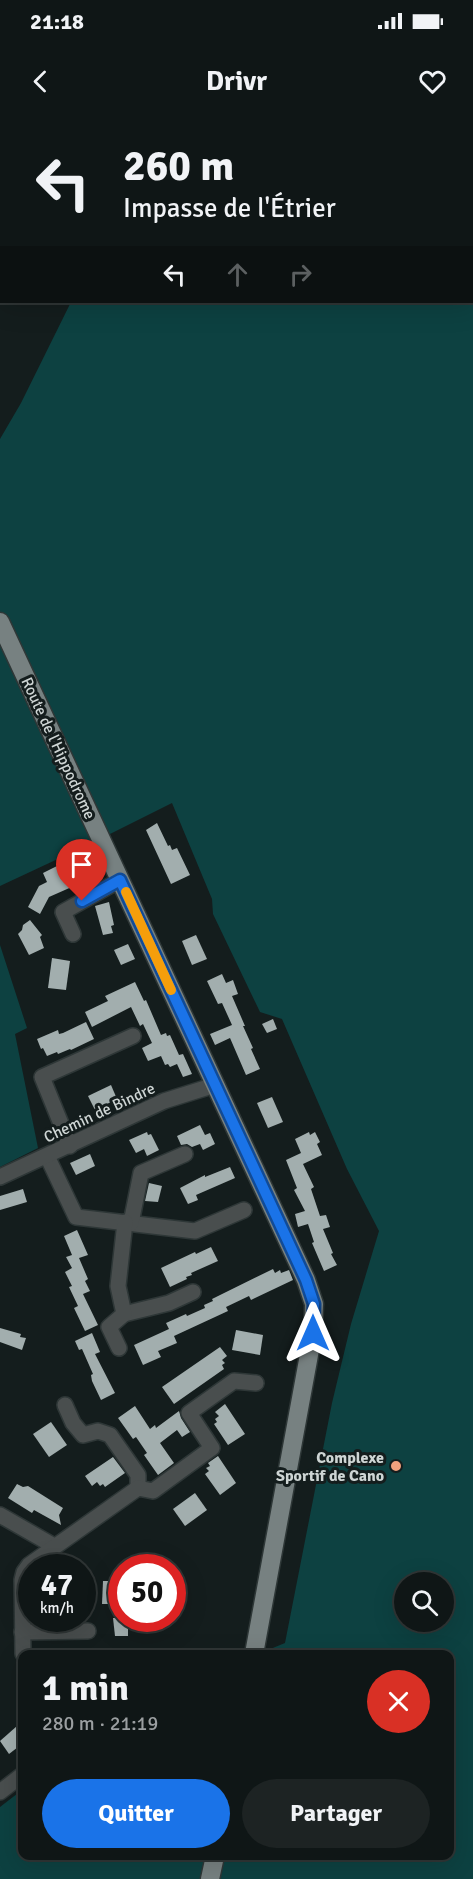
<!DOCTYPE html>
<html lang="fr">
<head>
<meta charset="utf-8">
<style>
  body { margin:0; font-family:Signika,sans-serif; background:#1d2323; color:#f1f3f6; height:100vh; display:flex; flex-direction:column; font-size:22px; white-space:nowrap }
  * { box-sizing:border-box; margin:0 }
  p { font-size:20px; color:#9b9fa1 }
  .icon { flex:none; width:33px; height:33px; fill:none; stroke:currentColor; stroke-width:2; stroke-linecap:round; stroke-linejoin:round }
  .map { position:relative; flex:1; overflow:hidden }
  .drawer { position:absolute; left:18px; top:1530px; width:436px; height:210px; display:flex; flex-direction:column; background:#0f1616; border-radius:12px; box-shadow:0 6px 24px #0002,0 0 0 2px #2f3535 }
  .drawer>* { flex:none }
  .top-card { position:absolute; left:0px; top:0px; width:474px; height:183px; box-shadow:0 6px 24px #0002,0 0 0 2px #2f3535; background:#0f1616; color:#f1f3f6; overflow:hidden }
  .tools { position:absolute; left:394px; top:1452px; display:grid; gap:12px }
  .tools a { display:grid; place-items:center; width:60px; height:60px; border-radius:50%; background:#0f1616; box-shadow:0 6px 24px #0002,0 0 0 2px #2f3535; font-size:30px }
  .speed { position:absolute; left:18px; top:1434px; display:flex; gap:12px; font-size:30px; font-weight:700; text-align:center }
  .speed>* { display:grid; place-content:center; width:78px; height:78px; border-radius:50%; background:#0f1616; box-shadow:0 6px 24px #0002,0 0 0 2px #2f3535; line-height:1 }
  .speed small { font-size:15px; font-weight:400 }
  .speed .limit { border:9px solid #d22; background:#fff; color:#111 }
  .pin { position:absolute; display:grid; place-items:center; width:51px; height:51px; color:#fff; margin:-62px -26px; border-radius:50% 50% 50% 0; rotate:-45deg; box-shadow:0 0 6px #0007 }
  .pin .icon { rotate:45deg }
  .me { position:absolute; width:66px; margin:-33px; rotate:0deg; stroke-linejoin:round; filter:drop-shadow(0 0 4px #0008) }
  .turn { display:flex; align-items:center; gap:21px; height:126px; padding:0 24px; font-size:27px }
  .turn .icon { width:78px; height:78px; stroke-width:2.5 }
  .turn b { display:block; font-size:42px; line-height:51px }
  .lanes { display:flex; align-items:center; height:57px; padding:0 24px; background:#0003; justify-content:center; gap:30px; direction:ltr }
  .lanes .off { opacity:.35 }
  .round { display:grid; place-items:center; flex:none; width:63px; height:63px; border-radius:32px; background:#1d2323 }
  .summary { display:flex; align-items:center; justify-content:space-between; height:102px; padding:0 24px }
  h1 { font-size:36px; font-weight:700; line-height:45px }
  .action { display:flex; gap:12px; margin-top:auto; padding:12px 24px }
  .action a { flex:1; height:69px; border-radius:36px; background:#1a73e8; color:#fff; font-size:24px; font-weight:700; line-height:69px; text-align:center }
  .action a+a { background:#1d2323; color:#f1f3f6 }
  .status { display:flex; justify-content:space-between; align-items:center; height:42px; padding:0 30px; background:#0f1616; direction:ltr }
  .status svg { height:16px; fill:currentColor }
  header { display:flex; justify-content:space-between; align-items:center; height:78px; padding:0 24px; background:#0f1616; font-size:27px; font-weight:700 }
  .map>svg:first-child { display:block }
  .green { fill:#0d4141; fill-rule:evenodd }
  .building { fill:#a2aeae }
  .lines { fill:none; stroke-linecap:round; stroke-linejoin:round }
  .minor-casing { stroke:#2e3737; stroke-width:18 }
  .major-casing { stroke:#2e3737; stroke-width:21 }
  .minor { stroke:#494e4e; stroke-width:15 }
  .major { stroke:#778181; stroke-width:18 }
  .route-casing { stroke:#114b97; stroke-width:15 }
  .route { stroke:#1a73e8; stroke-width:10 }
  .slow { stroke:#f59e0b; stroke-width:10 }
  .poi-dot { fill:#f1a17d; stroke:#141d1d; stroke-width:2 }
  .labels { text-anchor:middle; stroke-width:6; stroke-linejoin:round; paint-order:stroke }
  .street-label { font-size:16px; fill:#ced5d4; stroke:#141d1d }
  .poi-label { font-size:16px; font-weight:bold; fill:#ced5d4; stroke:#141d1d; text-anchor:end }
</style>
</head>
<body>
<div class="status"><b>21:18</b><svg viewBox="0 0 49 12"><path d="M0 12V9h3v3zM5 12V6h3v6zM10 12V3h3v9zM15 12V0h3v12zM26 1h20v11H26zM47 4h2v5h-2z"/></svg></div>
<header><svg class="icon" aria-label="back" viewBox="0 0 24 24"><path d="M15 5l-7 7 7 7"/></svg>Drivr<svg class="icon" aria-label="heart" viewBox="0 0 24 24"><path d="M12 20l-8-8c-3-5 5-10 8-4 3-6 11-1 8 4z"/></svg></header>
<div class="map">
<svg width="473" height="1759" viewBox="0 0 473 1759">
  <rect width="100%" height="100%" fill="#141d1d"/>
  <!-- green -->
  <g class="green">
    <path d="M0 0H473V1759H0V1687L22 1670V1736H450V1534H258L285 1523 332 1283 351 1204 379 1111 347 1049 282 899 260 892 213 794 212 779 172 683 92 723 0 766V319L21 283 70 184 69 182H472V2H2L1 52 0 50ZM405 1462H444V1502H405Z"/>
    <polygon points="0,825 27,908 15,914 38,1028 0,1047"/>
  </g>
  <!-- building -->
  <g class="building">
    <polygon points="157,703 168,726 170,725 172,730 177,728 190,755 171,764 146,710"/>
    <polygon points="65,742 71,753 77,750 83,762 49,777 40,794 28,787 39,766 47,762 43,753"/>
    <polygon points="109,782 114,805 111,806 113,813 103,815 95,786"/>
    <polygon points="30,800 42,815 40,817 44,828 29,835 18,814 22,810 23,805"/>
    <polygon points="196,815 207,839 192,845 182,821"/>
    <polygon points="128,824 135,839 121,845 114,830"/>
    <polygon points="52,838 70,841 66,870 48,868"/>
    <polygon points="222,854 226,863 233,860 238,874 232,876 245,906 243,906 253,928 251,929 260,949 246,955 230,918 215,925 210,914 232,905 222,883 218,884 207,861"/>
    <polygon points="135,862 144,881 146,880 161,915 166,913 167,916 170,915 179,935 183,934 192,954 183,957 177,944 170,947 168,944 165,945 161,936 148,941 142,928 152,923 143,904 140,906 131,887 92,907 85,892 108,881 105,876"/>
    <polygon points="273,899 277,909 267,913 262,904"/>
    <polygon points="86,902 94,919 71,930 70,929 58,934 57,932 47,936 43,928 41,929 37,919 58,910 59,914 63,913"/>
    <polygon points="111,965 117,979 95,990 88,976"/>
    <polygon points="272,977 283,1002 268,1008 257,983"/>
    <polygon points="200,1005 205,1015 210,1013 215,1024 203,1030 200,1024 192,1027 187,1024 181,1025 177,1016"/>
    <polygon points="147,1012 148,1015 151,1014 159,1030 147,1036 144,1029 136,1033 129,1020"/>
    <polygon points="309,1012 310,1015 315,1012 320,1022 317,1024 322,1035 303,1044 314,1067 311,1069 320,1096 326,1095 330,1107 323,1109 333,1133 331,1134 337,1145 324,1151 312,1123 314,1122 308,1104 298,1107 295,1094 305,1091 294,1070 297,1068 286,1040 301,1033 295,1019"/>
    <polygon points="90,1034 95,1046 76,1055 70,1043"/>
    <polygon points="230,1047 235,1058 196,1075 198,1080 188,1084 180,1068 205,1055 205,1057"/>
    <polygon points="149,1063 162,1066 158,1082 145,1081"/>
    <polygon points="23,1069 27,1082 0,1090 0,1076"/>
    <polygon points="77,1110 88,1135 79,1138 88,1159 85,1161 90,1171 83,1174 98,1205 85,1211 74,1188 78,1186 69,1167 72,1166 65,1152 72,1148 66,1137 72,1135 64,1116"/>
    <polygon points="211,1127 218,1141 191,1153 192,1155 186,1157 187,1159 170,1167 161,1148 195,1132 196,1134"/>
    <polygon points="273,1149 275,1153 280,1150 281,1153 289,1150 293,1160 251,1180 249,1176 226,1187 228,1191 174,1216 177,1223 158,1231 161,1237 143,1245 134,1225 169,1209 166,1203 186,1194 187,1196 205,1188 204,1185 213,1181 212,1179"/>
    <polygon points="0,1208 21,1214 20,1217 26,1218 22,1230 0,1222"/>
    <polygon points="236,1210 263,1215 260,1235 232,1230"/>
    <polygon points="92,1213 100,1232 95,1234 115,1273 101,1280 92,1261 91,1255 93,1254 82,1229 79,1230 75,1221"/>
    <polygon points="220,1227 227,1236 222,1240 225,1243 222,1245 224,1249 174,1284 162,1267"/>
    <polygon points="225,1284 245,1314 228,1325 214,1304 217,1302 215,1299 219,1296 215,1292"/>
    <polygon points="135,1286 150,1309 155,1305 156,1308 179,1291 181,1298 190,1312 182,1317 177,1310 160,1323 174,1343 158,1355 144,1335 147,1333 136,1317 133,1319 118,1298"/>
    <polygon points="51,1302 67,1325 49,1337 33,1314"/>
    <polygon points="218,1336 236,1363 220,1375 205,1354 209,1351 206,1348 210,1346 208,1343"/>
    <polygon points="113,1337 125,1353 105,1367 103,1364 100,1366 97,1362 92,1366 85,1356"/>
    <polygon points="17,1364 23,1367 28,1366 63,1388 59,1395 61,1405 34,1390 32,1393 8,1378"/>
    <polygon points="195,1373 207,1390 185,1406 173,1389"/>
    <polygon points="103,1461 117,1461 115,1484 102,1484"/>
    <polygon points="113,1498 128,1498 128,1516 115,1516"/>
    <polygon points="17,1606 22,1614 22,1624 9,1634 0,1621"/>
  </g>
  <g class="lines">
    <!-- minor casing -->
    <g class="minor-casing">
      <g id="minor">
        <polyline points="73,814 63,792 120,760"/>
        <polyline points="70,1026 42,957 133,916"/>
        <polyline points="47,1036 76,1097 195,1111 244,1090"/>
        <polyline points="0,1057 164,981 215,965"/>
        <polyline points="131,1103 141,1053 185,1034"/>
        <polyline points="124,1194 169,1183 193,1172"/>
        <polyline points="119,1228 109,1207 124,1194 118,1166 125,1102"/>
        <polyline points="65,1285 73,1303 83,1315 98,1311 110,1315 138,1355 138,1368"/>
        <polyline points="0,1395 54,1426"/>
        <polyline points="22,1512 88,1511"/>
        <polyline points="23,1534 22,1460 24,1452 29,1445 138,1368 153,1371 212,1328 189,1293 234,1261 256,1263"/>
        <polyline points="0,1672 22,1655"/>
      </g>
    </g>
    <!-- major casing -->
    <g class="major-casing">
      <g id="major">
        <polyline points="0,502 306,1160 314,1184 313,1213 254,1534"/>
        <polyline points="210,1759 215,1736"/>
      </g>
    </g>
    <!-- minor -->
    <use href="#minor" class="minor"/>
    <!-- major -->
    <use href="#major" class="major"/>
  </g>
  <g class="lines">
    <!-- route casing -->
    <g class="route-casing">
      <polyline id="route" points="82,781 120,760 306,1160 314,1184 313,1213"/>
    </g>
    <!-- route -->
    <use href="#route" class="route"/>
    <!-- slow -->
    <polyline class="slow" points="126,772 171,870"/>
  </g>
  <!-- markers -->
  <circle class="poi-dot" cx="396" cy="1346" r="6"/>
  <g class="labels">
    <!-- street labels -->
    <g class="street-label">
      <text transform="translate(59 628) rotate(65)" y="6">Route de l'Hippodrome</text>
      <text transform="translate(99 992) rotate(-25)" y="6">Chemin de Bindre</text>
    </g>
    <!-- poi labels -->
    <g class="poi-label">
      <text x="384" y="1343">Complexe<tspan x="384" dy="18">Sportif de Cano</tspan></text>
    </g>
  </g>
</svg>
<div class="tools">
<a><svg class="icon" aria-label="search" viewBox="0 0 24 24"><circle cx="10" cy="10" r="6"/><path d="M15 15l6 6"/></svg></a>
</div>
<div class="speed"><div>47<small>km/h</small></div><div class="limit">50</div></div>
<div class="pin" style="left:82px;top:781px;background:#d93025"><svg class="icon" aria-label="arrive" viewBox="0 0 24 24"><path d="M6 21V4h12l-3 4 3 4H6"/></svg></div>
<svg class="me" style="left:313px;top:1213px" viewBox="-20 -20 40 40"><path d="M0-17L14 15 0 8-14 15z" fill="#1a73e8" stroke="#fff" stroke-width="4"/></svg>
<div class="top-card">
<div class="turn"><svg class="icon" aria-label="left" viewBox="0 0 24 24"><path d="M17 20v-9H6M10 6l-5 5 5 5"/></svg><div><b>260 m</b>Impasse de l'Étrier</div></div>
<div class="lanes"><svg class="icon" aria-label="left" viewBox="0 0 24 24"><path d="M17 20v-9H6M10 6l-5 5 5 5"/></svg><svg class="icon off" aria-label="ahead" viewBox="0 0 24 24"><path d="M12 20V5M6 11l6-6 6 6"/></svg><svg class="icon off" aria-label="right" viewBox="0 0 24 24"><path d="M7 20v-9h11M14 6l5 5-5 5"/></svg></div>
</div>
<section class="drawer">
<div class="summary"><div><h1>1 min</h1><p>280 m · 21:19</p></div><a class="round" style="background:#d93025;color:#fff"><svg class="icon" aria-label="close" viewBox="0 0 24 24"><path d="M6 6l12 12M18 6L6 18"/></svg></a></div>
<div class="action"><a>Quitter</a><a>Partager</a></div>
</section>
</div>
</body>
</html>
